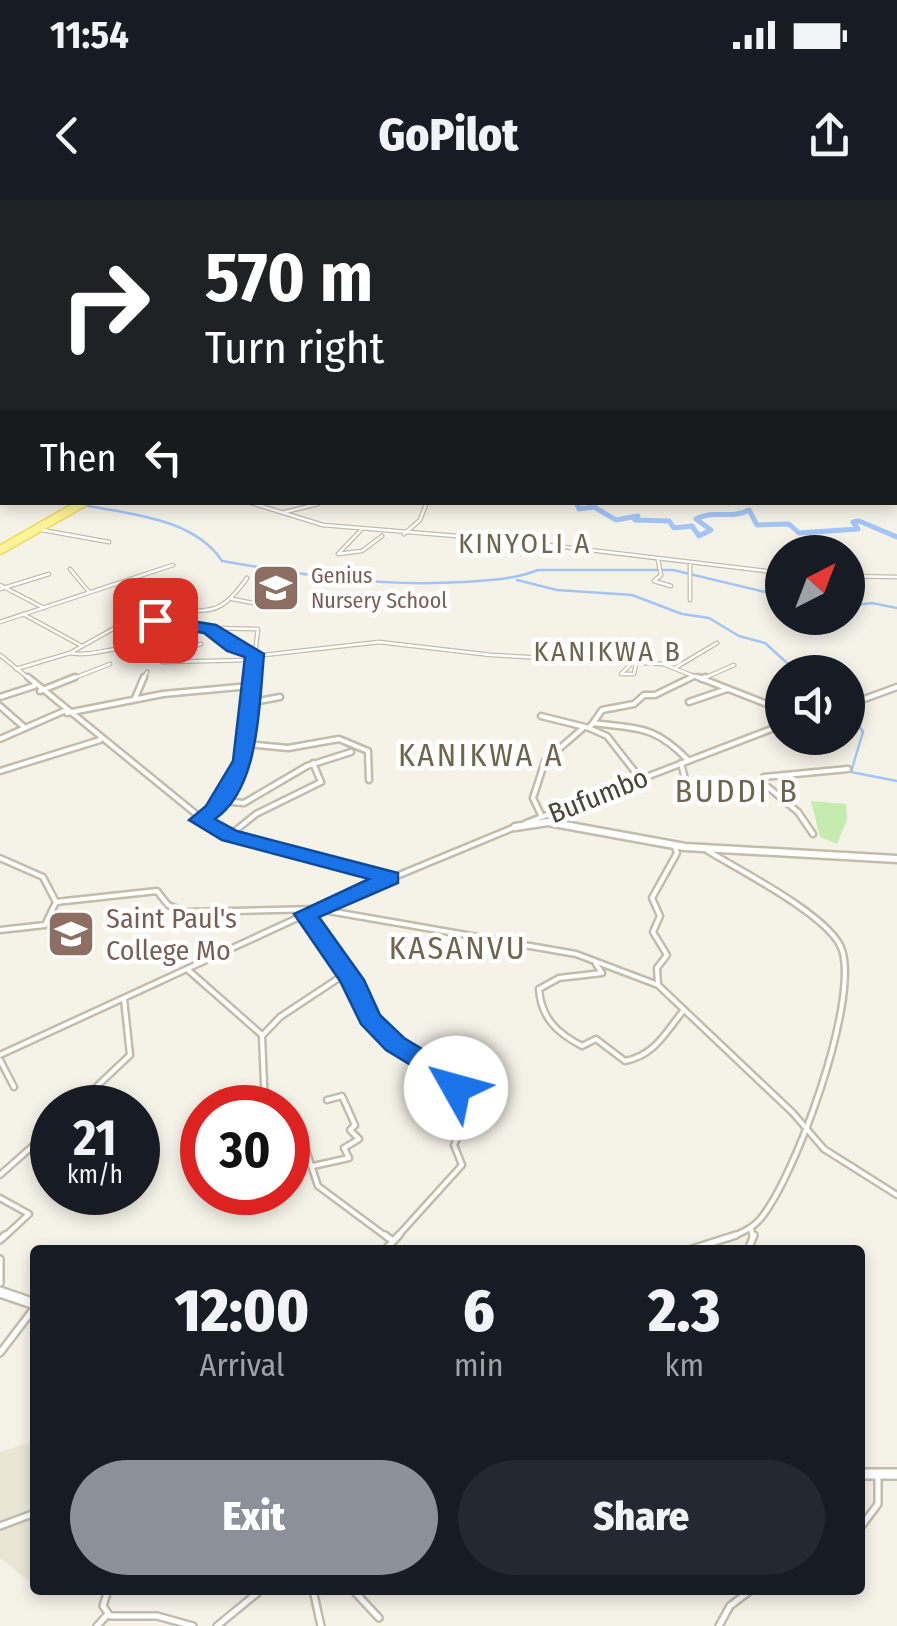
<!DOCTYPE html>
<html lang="en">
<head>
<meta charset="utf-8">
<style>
  body { margin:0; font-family:"Fira Sans Condensed",sans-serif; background:#242831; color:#f1f3f6; height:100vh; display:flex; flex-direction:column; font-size:38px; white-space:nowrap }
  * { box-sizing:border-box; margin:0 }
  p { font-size:32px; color:#9ea1a6 }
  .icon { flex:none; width:55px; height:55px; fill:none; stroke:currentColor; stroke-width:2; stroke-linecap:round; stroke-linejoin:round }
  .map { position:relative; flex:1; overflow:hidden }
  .drawer { position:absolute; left:30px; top:1045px; width:835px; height:350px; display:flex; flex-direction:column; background:#171b24; border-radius:10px; box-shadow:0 5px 15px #0003 }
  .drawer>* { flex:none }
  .hud { position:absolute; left:0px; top:0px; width:898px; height:305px; box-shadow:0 5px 15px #0003; background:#202124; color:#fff; overflow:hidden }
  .needle { width:65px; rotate:42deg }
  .fabs { position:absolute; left:765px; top:335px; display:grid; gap:20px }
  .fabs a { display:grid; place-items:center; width:100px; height:100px; border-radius:50%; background:#171b24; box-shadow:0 5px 15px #0003; font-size:50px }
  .speed { position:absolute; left:30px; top:885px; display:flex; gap:20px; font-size:50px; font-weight:700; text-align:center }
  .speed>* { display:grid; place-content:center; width:130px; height:130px; border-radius:50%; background:#171b24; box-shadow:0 5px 15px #0003; line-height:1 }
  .speed small { font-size:25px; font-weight:400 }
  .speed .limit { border:15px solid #d22; background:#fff; color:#111 }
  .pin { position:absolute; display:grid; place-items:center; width:85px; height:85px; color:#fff; margin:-42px; border-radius:20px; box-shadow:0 5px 15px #0006 }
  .me { position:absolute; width:110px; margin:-55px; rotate:308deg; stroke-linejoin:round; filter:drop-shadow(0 0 8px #0008) }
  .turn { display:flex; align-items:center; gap:35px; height:210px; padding:0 40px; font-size:45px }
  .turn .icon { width:130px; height:130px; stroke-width:2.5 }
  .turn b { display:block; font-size:70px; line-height:85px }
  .then { display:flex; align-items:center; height:95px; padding:0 40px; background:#0003; gap:20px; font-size:38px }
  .eta { display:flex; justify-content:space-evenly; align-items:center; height:170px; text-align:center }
  .eta b { font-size:60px; font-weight:800; line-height:70px }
  .action { display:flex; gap:20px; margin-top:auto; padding:20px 40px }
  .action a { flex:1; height:115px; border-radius:60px; background:#8c9099; color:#fff; font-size:40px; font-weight:800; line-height:115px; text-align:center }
  .action a+a { background:#242831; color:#f1f3f6 }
  .status { display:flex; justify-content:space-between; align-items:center; height:70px; padding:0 50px; background:#171b24; direction:ltr }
  .status svg { height:28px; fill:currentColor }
  header { display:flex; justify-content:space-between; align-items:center; height:130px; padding:0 40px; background:#171b24; font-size:45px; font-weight:800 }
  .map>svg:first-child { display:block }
  .residential { fill:#e9e6d6 }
  .green { fill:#c6ebaf }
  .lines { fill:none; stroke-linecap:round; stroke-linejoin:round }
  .stream { stroke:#a2c5f5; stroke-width:2.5 }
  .river { stroke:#a2c5f5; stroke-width:5 }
  .minor-far2-casing { stroke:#c1bdaa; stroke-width:5 }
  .minor-far1-casing { stroke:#c1bdaa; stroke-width:9 }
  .minor-casing { stroke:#c1bdaa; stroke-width:10 }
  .tertiary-far2-casing { stroke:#c1bdaa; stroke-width:5 }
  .tertiary-far1-casing { stroke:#c1bdaa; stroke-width:11 }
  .tertiary-casing { stroke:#c1bdaa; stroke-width:14 }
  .primary-far1-casing { stroke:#ebd961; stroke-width:8 }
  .primary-casing { stroke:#ebd961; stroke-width:11 }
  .minor-far2 { stroke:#fff; stroke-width:2.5 }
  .minor-far1 { stroke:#fff; stroke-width:4 }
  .minor { stroke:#fff; stroke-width:5 }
  .tertiary-far2 { stroke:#fff; stroke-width:2.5 }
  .tertiary-far1 { stroke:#fff; stroke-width:6 }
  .tertiary { stroke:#fff; stroke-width:9 }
  .primary-far1 { stroke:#fff397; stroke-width:5 }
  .primary { stroke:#fff397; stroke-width:8 }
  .rail-casing { stroke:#989898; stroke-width:4 }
  .rail { stroke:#fff; stroke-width:2.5; stroke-dasharray:4; stroke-linecap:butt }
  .route { fill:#1a73e8; stroke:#114b97; stroke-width:2.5 }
  .labels { text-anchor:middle; stroke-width:9; stroke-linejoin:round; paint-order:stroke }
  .far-education-label { font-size:22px; fill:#785e54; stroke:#fff; text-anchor:start }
  .far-quarter-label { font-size:28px; letter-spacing:2.5px; fill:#6d654d; stroke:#fff }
  .street-label { font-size:28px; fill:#494536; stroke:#fff }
  .education-label { font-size:28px; fill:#785e54; stroke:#fff; text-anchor:start }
  .quarter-label { font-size:32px; letter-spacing:2.5px; fill:#6d654d; stroke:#fff }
</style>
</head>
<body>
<div class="status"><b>11:54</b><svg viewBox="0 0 49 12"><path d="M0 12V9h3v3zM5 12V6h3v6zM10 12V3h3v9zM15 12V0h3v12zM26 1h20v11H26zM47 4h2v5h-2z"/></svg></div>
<header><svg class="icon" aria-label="back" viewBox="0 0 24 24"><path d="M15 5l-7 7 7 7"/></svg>GoPilot<svg class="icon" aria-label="share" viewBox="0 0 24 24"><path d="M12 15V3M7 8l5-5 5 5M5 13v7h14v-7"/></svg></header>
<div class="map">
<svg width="897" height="1426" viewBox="0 0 897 1426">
  <rect width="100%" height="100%" fill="#f5f3e8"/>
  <!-- residential -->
  <polygon class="residential" points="35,1241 35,1380 30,1382 0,1358 0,1252"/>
  <!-- green -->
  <polygon class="green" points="811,601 846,604 847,620 837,644 820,637"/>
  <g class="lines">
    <!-- stream -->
    <g class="stream">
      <path d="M83 305C129 314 194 318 222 361 303 375 379 387 462 382 488 380 513 380 538 370H673L782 396"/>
      <polyline points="517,380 557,390 632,395 682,414 709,418 739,436 765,443 797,472"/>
      <polyline points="848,406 872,403 897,408"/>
      <polyline points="848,508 863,532 851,572 897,581"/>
    </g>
    <!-- river -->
    <path class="river" d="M576 302 579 309 594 307 616 320 638 316 635 320 669 321 674 328 692 326 699 336 711 330 696 319C715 309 730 320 749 310L757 325 789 324 799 333 858 329 853 322 859 321 897 337"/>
    <!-- minor-far2 casing -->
    <g class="minor-far2-casing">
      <g id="minor-far2">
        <polyline points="640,0 654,2"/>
        <polyline points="301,2 310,0"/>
        <polyline points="603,2 609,0"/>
        <polyline points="681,2 688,0"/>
        <polyline points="701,2 709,0"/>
        <polyline points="832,2 853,0"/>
        <polyline points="0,3 11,0"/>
        <polyline points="248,302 323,325 505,340 782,373"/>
        <polyline points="285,312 318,304"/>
        <polyline points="42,330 109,342"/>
        <polyline points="361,330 338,354 362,351 382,336"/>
        <polyline points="404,334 420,320 427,302"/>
        <polyline points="658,360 661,375 654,381 671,386"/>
        <polyline points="690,365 690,400"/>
        <polyline points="70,369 89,392"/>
        <polyline points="848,376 897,377"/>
        <polyline points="0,385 44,408"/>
        <polyline points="0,389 49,374"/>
        <polyline points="232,399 264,405 265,409"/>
        <polyline points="23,414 80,445"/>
        <path d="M166 418C204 400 212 428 247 378"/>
        <polyline points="0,422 173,365"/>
        <polyline points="209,428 215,436 255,456 379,442 491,455 663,464 704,480"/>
        <path d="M70 453C104 459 135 432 162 462L252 460"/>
        <polyline points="0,455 31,480"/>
        <polyline points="159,456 201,444"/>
        <polyline points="252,460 252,480"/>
        <polyline points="632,463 621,474 634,474 636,464"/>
        <polyline points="675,468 717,443"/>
        <polyline points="16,469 70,453 120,425 162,420 209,428 258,429 255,454"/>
        <polyline points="702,479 734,465"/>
        <polyline points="69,480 110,464"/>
        <polyline points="143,480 147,472"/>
        <polyline points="687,480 695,476"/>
      </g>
    </g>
    <!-- minor-far1 casing -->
    <g class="minor-far1-casing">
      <g id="minor-far1">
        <polyline points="28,477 212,627 387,677"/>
        <polyline points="698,477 782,510"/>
        <polyline points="702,479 705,477"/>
        <polyline points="40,491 75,477"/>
        <polyline points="0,497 34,486"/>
        <polyline points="135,498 144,477"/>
        <polyline points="689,502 727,489"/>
        <polyline points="248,503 280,497"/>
        <polyline points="848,505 897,487"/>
        <polyline points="0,506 25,528"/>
        <polyline points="67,513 163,494 250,486"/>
        <path d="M541 516 589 528 593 523C639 529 654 525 688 560"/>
        <polyline points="593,523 602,510 634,504 644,495 655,495 692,477"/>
        <polyline points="589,528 607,536 639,577"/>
        <polyline points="0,539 64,511"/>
        <polyline points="246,544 288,548 339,539 368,551 369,580"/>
        <polyline points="681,563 688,591 768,587 798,612 813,634"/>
        <polyline points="0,571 100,540"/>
        <polyline points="763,586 764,577 848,569"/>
        <polyline points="219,601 244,603 307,566 351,552"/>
        <polyline points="542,617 533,598 545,561 582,529"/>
        <path d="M200 619C242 585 250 529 252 477"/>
        <polyline points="526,623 782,525"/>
        <polyline points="230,635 256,614 321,582 313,563"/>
        <path d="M708 651C739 670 832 717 842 750 859 802 796 975 761 1018 753 1028 741 1033 729 1038"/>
        <polyline points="0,658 43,677 56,702"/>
        <polyline points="306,714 352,780 369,819 395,844 454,884 463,925 454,945 462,965 396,1038"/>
        <polyline points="0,730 45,725 56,702 157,691 168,705 185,712 317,709 576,754 658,785 793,913 824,949 897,995"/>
        <path d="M596 764 602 773 559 778 539 789C541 818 557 833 582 846L596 839 625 861C655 855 665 833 683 811"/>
        <polyline points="187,769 262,835"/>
        <polyline points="658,784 657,768 667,755 653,732 660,716 652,698 677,653 675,647"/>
        <polyline points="0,855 317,709 515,627"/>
        <polyline points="0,860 14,887"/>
        <polyline points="74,908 130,855 124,799"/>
        <polyline points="265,908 262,836 280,817 345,774"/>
        <polyline points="288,934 306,950 318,986 388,1038"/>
        <polyline points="313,966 349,958 344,948 359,939 350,930 355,925 342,896 327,900"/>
        <polyline points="0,975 52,929"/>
        <polyline points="0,998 29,1014 3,1038"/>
        <polyline points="751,1029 753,1038"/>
      </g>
    </g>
    <!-- minor casing -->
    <g class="minor-casing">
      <g id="minor">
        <polyline points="385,1035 393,1041"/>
        <polyline points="0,1040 5,1035"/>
        <polyline points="385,1050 399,1035"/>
        <polyline points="689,1050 736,1035"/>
        <polyline points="748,1050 754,1035"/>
        <polyline points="0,1059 0,1083"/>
        <polyline points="0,1153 35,1107"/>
        <polyline points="0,1326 35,1313"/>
        <polyline points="860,1328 878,1304 878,1275"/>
        <polyline points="108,1390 103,1406 110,1416 157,1416 193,1426"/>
        <polyline points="313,1390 321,1426"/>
        <polyline points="353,1390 379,1418"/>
        <polyline points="97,1426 107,1415"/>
        <polyline points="217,1426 261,1390"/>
        <polyline points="719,1426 730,1406 751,1390"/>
      </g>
    </g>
    <!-- tertiary-far2 casing -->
    <g class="tertiary-far2-casing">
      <polyline id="tertiary-far2" points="712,0 725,2"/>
    </g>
    <!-- tertiary-far1 casing -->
    <g class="tertiary-far1-casing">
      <polyline id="tertiary-far1" points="515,627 548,622 685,647 897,659"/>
    </g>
    <!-- tertiary casing -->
    <g class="tertiary-casing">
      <g id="tertiary">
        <polyline points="0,1092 35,1104"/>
        <polyline points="860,1274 897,1274"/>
      </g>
    </g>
    <!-- primary-far1 casing -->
    <g class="primary-far1-casing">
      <polyline id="primary-far1" points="625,2 631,0"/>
    </g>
    <!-- primary casing -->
    <g class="primary-casing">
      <polyline id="primary" points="0,350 84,302"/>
    </g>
    <!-- minor-far2 -->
    <use href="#minor-far2" class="minor-far2"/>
    <!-- minor-far1 -->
    <use href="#minor-far1" class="minor-far1"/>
    <!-- minor -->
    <use href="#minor" class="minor"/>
    <!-- tertiary-far2 -->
    <use href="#tertiary-far2" class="tertiary-far2"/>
    <!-- tertiary-far1 -->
    <use href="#tertiary-far1" class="tertiary-far1"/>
    <!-- tertiary -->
    <use href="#tertiary" class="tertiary"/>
    <!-- primary-far1 -->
    <use href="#primary-far1" class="primary-far1"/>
    <!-- primary -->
    <use href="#primary" class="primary"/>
    <!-- rail casing -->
    <g class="rail-casing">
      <polyline id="rail" points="97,2 110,0"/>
    </g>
    <!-- rail -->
    <use href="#rail" class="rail"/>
  </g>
  <!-- route -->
  <path class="route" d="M155 415 216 425 264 454C259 504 260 588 215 619L237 631 398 673V683L319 717 364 780 380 815 404 838 460 872 470 888 466 894H447L442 884 386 850 361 824 340 781 294 714 369 679 222 640 189 620 206 606 233 561 245 457 227 451 204 433 149 424V417Z"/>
  <!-- icons -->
  <defs>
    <g id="school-square" transform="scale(2.5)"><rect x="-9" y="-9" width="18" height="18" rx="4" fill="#8d6e63" stroke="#fff"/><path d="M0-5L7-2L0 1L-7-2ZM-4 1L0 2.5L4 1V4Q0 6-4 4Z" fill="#fff"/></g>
  </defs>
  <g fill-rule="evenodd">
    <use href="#school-square" x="276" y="388"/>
    <use href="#school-square" x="71" y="734"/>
  </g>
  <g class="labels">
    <!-- far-education labels -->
    <g class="far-education-label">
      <text x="311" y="383">Genius<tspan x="311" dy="25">Nursery School</tspan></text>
    </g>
    <!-- far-quarter labels -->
    <g class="far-quarter-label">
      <text x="525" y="353">KINYOLI A</text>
      <text x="608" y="461">KANIKWA B</text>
    </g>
    <!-- street labels -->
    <g class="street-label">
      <text transform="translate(598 595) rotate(-22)" y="10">Bufumbo</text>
    </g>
    <!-- education labels -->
    <g class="education-label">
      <text x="106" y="728">Saint Paul's<tspan x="106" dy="32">College Mo</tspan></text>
    </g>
    <!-- quarter labels -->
    <g class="quarter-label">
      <text x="481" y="566">KANIKWA A</text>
      <text x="737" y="602">BUDDI B</text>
      <text x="458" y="759">KASANVU</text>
    </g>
  </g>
</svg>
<div class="fabs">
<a><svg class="needle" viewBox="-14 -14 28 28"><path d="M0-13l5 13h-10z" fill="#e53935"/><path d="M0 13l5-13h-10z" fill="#9ea1a6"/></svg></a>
<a><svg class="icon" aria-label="sound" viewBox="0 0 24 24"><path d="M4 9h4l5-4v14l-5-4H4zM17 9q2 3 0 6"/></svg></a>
</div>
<div class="speed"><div>21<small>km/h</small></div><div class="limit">30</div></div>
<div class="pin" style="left:155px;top:420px;background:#d93025"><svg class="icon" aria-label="arrive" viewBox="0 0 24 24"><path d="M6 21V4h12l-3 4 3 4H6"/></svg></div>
<svg class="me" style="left:456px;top:888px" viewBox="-20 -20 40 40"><circle r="19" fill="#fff"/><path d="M0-13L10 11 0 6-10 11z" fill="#1a73e8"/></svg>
<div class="hud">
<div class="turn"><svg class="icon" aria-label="right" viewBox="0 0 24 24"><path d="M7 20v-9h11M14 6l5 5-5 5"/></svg><div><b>570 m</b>Turn right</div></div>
<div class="then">Then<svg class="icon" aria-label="left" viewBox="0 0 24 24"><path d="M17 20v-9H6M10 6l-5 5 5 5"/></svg></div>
</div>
<section class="drawer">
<div class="eta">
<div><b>12:00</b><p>Arrival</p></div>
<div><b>6</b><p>min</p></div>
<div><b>2.3</b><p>km</p></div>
</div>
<div class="action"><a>Exit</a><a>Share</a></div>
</section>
</div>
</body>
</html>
